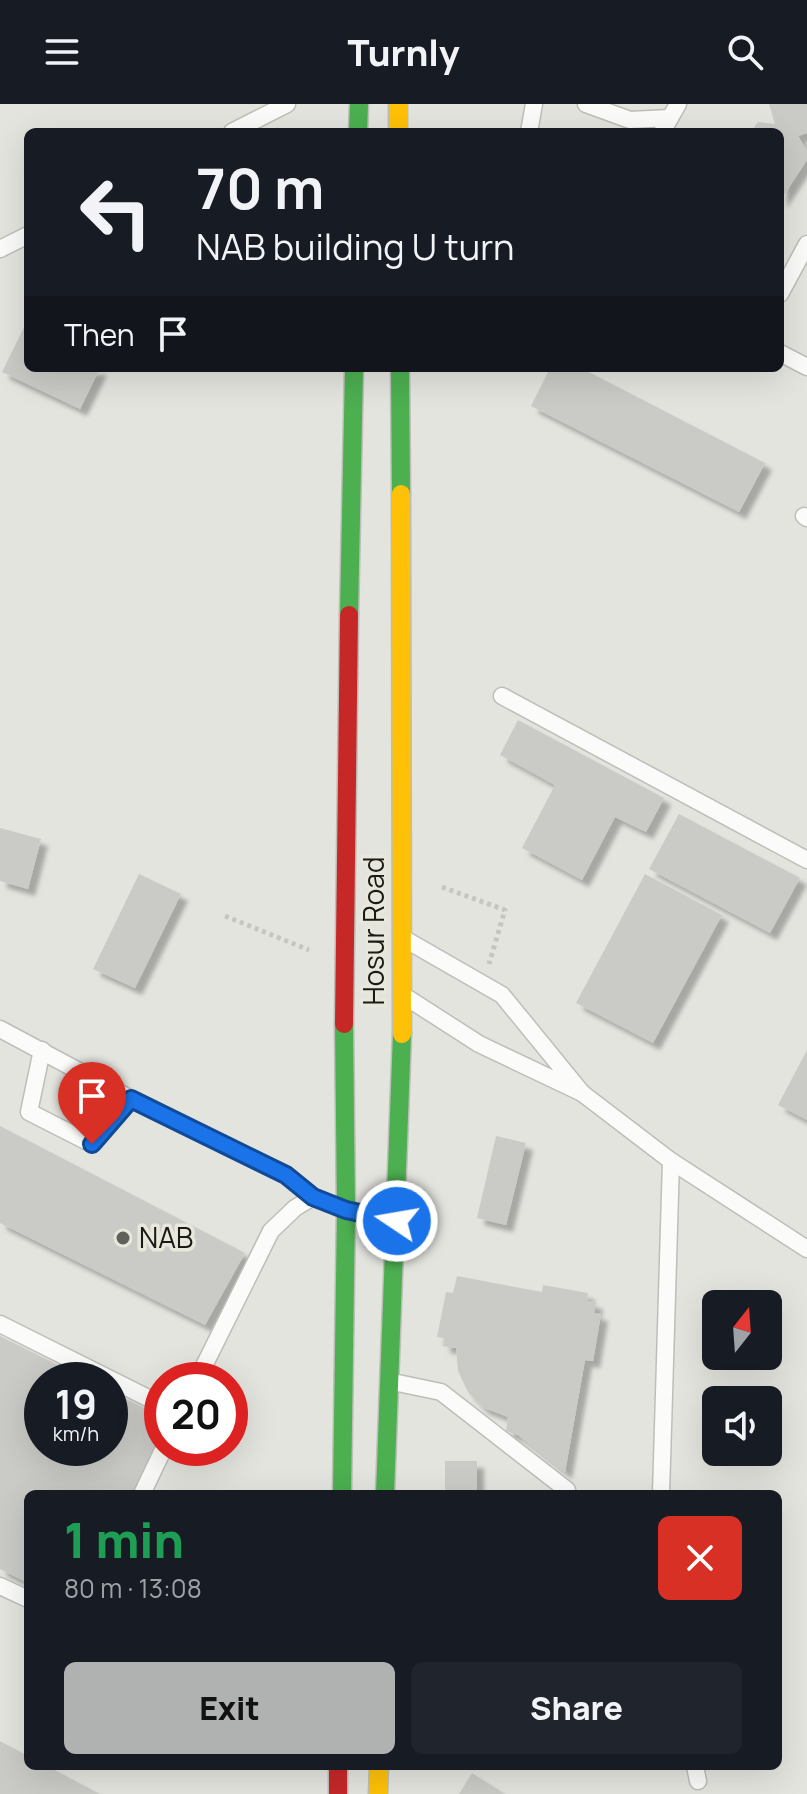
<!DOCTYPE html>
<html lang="en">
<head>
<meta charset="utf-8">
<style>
  body { margin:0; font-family:Manrope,sans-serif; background:#20242c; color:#f1f3f6; height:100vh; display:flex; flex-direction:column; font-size:30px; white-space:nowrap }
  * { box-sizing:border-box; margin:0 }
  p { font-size:26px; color:#9ea1a6 }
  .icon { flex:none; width:44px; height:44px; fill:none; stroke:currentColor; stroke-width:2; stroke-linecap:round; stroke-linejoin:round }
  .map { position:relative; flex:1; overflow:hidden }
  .drawer { position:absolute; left:24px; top:1386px; width:758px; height:280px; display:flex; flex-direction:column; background:#171b24; border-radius:12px; box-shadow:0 8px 32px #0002 }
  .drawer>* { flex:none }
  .banner { position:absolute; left:24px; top:24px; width:760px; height:244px; border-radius:12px; box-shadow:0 8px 32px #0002; background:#171b24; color:#f1f3f6; overflow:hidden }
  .needle { width:52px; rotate:17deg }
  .fabs { position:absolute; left:702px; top:1186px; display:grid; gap:16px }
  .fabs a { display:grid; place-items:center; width:80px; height:80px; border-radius:12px; background:#171b24; box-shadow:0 8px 32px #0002; font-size:40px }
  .speed { position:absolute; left:24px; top:1258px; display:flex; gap:16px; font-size:40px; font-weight:700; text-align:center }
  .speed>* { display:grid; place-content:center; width:104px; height:104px; border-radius:50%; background:#171b24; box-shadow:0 8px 32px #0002; line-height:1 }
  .speed small { font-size:20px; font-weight:400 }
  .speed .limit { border:12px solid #d22; background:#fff; color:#111 }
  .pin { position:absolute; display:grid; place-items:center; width:68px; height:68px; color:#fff; margin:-82px -34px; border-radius:50% 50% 50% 0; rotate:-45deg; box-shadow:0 0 8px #0007 }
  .pin .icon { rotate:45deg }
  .me { position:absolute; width:88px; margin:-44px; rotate:282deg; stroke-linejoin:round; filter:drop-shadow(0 0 6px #0008) }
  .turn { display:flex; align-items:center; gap:28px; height:168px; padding:0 40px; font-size:36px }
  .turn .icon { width:104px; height:104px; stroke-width:2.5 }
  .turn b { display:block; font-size:56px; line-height:68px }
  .then { display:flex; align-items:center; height:76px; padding:0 40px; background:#0003; gap:16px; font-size:30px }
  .round { display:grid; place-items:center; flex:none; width:84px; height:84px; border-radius:12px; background:#20242c }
  .headline { display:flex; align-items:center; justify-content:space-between; height:136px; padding:0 40px }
  h1 { font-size:48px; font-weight:800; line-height:60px; color:#1e9e55 }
  .button { display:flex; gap:16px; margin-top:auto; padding:16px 40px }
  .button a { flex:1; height:92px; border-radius:12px; background:#b0b1b1; color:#111; font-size:32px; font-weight:800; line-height:92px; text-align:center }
  .button a+a { background:#20242c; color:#f1f3f6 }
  header { display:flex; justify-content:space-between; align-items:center; height:104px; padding:0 40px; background:#171b24; font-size:36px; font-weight:800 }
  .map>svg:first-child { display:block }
  .building { fill:#cacac6; filter:url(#shadow) }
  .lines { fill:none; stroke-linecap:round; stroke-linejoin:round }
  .lane-casing { stroke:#bebeb9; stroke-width:19 }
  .fast-casing { stroke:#bebeb9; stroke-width:21 }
  .slow-casing { stroke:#bebeb9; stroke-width:21 }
  .jam-casing { stroke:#bebeb9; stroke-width:21 }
  .path { stroke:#c5c5c2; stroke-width:5; stroke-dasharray:4 4; stroke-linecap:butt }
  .lane { stroke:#fbfbfa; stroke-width:16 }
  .fast { stroke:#4caf50; stroke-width:18 }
  .slow { stroke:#ffc107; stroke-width:18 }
  .jam { stroke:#c62828; stroke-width:18 }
  .route-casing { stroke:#114b97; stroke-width:20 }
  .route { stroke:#1a73e8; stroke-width:14 }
  .poi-dot { fill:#61615c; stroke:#e7e7dc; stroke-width:3 }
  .labels { text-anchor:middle; stroke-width:7; stroke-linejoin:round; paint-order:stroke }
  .street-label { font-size:28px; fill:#1a1a16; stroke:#e7e7dc }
  .poi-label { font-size:28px; fill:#1a1a16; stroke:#e7e7dc; text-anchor:start }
</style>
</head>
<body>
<header><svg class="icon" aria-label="menu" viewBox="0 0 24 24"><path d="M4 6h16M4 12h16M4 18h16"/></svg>Turnly<svg class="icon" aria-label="search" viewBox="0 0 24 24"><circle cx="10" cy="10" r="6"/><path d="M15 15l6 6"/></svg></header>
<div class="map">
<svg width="807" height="1690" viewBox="0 0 807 1690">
  <defs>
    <filter id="shadow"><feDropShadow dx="7" dy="7" stdDeviation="2" flood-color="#0004"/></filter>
  </defs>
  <rect width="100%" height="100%" fill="#e4e4df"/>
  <!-- building -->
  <g class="building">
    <polygon points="769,0 807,0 807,29 798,32 807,47 807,56 780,97 780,28 751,28 758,18 775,20"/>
    <polygon points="28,215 28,264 100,264 80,305 2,268"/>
    <polygon points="550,264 581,264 765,359 739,408 531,302"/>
    <polygon points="518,616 664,694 646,728 615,713 582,776 522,744 555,681 500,651"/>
    <polygon points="679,710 800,774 770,829 649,765"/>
    <polygon points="0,724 41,735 28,785 0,777"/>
    <polygon points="139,770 181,790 135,884 93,865"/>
    <polygon points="645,770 722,811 653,939 576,899"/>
    <polygon points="807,946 807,1016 778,1001"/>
    <polygon points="0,1022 245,1149 205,1221 0,1119"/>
    <polygon points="496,1032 526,1039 506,1121 477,1114"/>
    <polygon points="457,1172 542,1188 543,1181 588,1189 587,1197 596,1198 594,1209 601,1210 593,1257 585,1256 565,1368 518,1331 506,1327 508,1313 482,1303 468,1288 458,1267 456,1244 443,1242 444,1234 437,1233 446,1188 453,1189"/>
    <polygon points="0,1232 88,1276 42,1276 42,1344 110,1344 110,1287 162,1313 162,1329 134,1390 28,1390 28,1479 0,1465"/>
    <rect x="445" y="1357" width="32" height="33"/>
    <polygon points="0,1637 28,1652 28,1662 47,1662 100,1690 0,1690"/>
    <polygon points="472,1669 505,1690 459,1690"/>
  </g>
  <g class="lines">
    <!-- lane casing -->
    <g class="lane-casing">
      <g id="lane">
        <polyline points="586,0 630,16 670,14"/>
        <polyline points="232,28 287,0"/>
        <polyline points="529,28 534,0"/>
        <polyline points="662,28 678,0"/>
        <polyline points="0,145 28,131"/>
        <polyline points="780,190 807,140"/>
        <polyline points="780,249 807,263"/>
        <polyline points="804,412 807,414"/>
        <polyline points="502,592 807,756"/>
        <polyline points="408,837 502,891 582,989 479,940 409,895"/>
        <polyline points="0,925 131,995 286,1071 313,1093"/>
        <polyline points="42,946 29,1008 92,1040 131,995"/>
        <polyline points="582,989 671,1057 807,1145"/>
        <polyline points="0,1220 162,1301"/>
        <polyline points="197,1276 271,1127 295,1104 313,1093 322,1096"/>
        <polyline points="393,1278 441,1288 567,1386"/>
        <polyline points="142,1390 164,1344"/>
        <polyline points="661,1390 671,1057"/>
        <polyline points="0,1482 28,1495"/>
        <polyline points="695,1662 698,1677"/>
      </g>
    </g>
    <!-- fast casing -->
    <g class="fast-casing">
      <g id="fast">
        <polyline points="358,28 359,0"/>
        <polyline points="400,264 401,390"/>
        <polyline points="349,511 354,264"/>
        <polyline points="342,1390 346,1106 344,920"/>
        <polyline points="385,1390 402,930"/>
      </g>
    </g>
    <!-- slow casing -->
    <g class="slow-casing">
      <g id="slow">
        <polyline points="398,0 398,28"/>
        <polyline points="401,390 402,930"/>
        <polyline points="378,1690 379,1662"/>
      </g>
    </g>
    <!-- jam casing -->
    <g class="jam-casing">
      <g id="jam">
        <polyline points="344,920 349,511"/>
        <polyline points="338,1662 338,1690"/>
      </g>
    </g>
    <!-- path -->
    <g class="path">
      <polyline points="442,783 505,806 489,860"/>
      <polyline points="225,812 309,846"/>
    </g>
    <!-- lane -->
    <use href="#lane" class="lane"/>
    <!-- fast -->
    <use href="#fast" class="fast"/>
    <!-- slow -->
    <use href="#slow" class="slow"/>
    <!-- jam -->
    <use href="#jam" class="jam"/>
  </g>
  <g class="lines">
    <!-- route casing -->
    <g class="route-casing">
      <polyline id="route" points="92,1040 131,995 286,1071 313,1093 346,1106 397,1117"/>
    </g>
    <!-- route -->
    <use href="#route" class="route"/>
  </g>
  <!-- markers -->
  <circle class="poi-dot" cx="123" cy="1134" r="8"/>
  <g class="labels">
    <!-- street labels -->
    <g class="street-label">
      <text transform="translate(374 827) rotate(-90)" y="10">Hosur Road</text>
    </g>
    <!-- poi labels -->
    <g class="poi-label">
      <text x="139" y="1144">NAB</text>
    </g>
  </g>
</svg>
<div class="fabs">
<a><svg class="needle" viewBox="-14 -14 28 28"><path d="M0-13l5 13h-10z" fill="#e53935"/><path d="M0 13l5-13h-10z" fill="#9ea1a6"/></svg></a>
<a><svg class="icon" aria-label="sound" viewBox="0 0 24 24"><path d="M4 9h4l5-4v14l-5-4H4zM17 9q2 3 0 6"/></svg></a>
</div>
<div class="speed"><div>19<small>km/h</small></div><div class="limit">20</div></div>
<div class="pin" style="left:92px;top:1040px;background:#d93025"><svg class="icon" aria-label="arrive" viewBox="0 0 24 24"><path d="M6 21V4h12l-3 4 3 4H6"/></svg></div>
<svg class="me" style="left:397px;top:1117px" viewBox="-20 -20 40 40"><circle r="17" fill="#1a73e8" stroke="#fff" stroke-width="3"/><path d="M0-11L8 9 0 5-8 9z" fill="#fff"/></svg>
<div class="banner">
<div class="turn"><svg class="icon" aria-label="left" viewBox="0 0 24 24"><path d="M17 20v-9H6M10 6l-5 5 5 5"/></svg><div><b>70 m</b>NAB building U turn</div></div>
<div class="then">Then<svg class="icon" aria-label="arrive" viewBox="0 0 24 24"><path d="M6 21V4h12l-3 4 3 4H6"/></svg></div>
</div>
<section class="drawer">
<div class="headline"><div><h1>1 min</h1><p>80 m · 13:08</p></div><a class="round" style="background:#d93025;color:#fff"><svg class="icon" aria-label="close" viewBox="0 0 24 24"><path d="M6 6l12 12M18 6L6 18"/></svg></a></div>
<div class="button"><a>Exit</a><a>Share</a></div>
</section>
</div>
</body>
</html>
